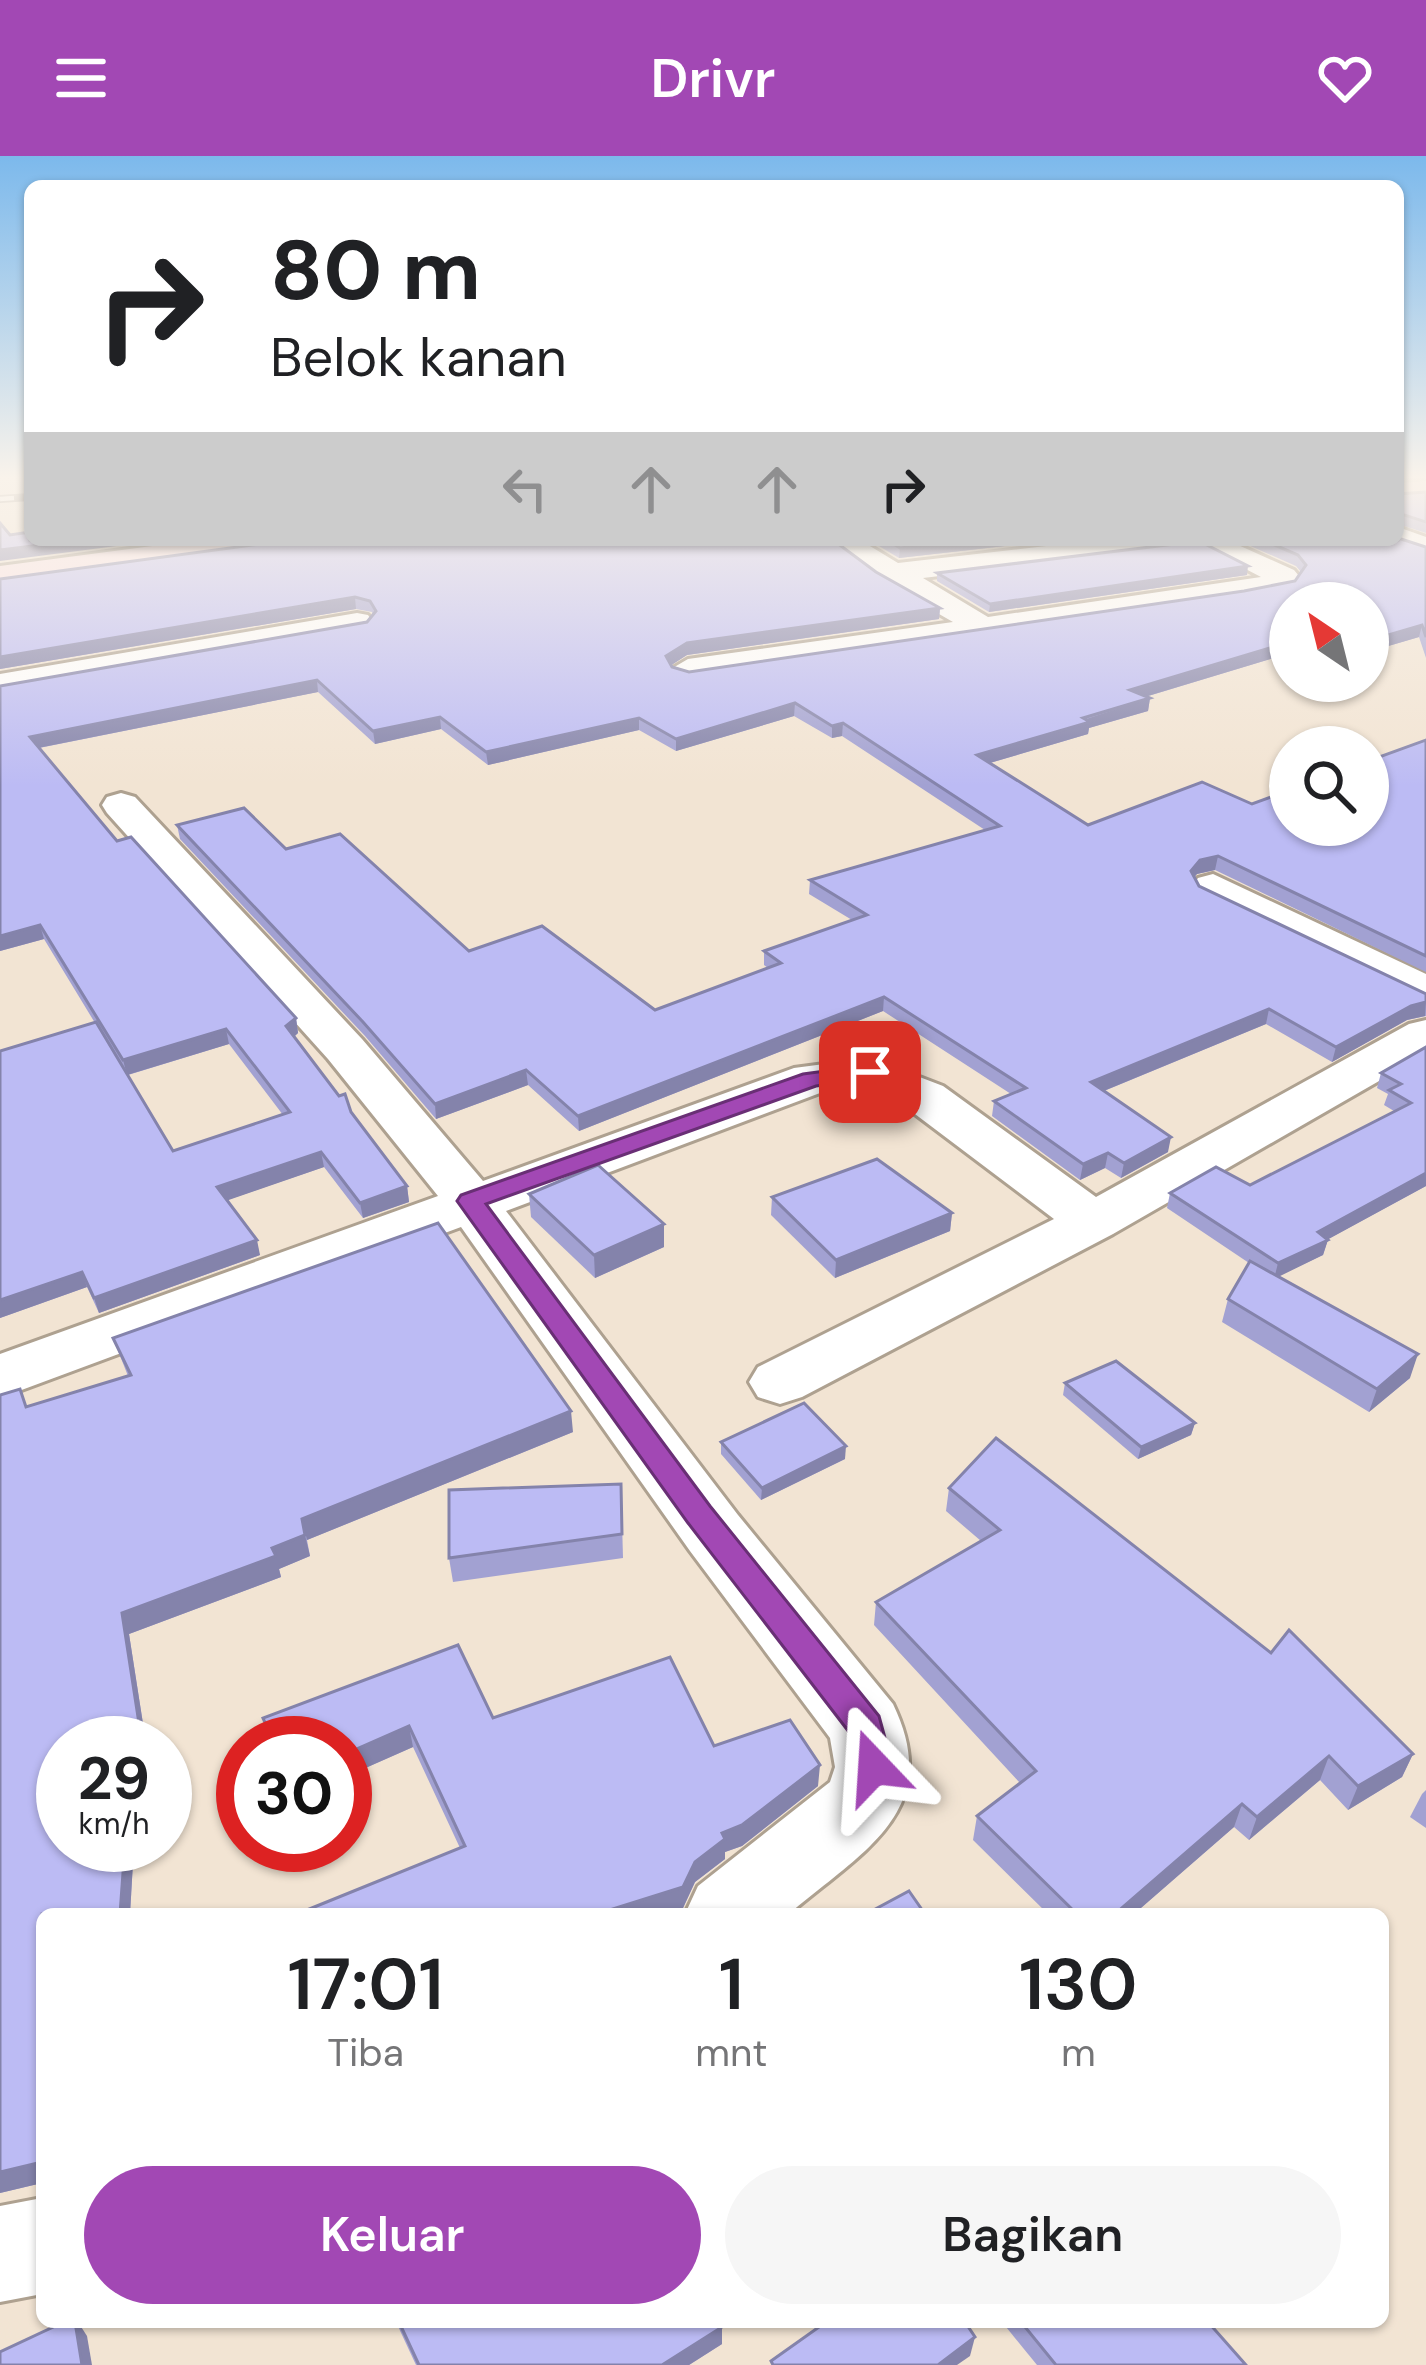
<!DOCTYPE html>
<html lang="id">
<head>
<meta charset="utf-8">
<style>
  body { margin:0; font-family:"DM Sans",sans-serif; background:#f6f6f6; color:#202124; height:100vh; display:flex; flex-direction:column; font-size:45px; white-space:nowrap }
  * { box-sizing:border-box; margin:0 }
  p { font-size:39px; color:#757577 }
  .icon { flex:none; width:66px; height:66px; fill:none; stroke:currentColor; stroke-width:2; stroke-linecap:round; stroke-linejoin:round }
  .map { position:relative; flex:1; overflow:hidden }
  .details { position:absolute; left:36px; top:1752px; width:1353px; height:420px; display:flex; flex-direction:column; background:#fff; border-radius:18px; box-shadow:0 3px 9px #0004 }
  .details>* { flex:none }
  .guide { position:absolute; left:24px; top:24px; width:1380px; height:366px; border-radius:18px; box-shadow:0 3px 9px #0004; background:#fff; color:#202124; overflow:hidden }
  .needle { width:78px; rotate:325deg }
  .buttons { position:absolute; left:1269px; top:426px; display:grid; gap:24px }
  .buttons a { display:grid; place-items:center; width:120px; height:120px; border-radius:50%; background:#fff; box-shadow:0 3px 9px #0004; font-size:60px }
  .speed { position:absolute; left:36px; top:1560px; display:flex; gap:24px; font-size:60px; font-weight:700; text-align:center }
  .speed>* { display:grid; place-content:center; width:156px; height:156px; border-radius:50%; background:#fff; box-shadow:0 3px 9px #0004; line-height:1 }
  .speed small { font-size:30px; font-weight:400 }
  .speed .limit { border:18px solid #d22; background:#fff; color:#111 }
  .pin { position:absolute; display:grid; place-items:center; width:102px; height:102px; color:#fff; margin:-51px; border-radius:24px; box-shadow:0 6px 18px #0006 }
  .me { position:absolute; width:132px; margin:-66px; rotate:340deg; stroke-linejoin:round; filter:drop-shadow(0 0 9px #0008) }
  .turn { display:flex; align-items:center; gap:42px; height:252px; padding:0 48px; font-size:54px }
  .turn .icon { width:156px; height:156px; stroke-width:2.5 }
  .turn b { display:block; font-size:84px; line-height:102px }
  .lanes { display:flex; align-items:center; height:114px; padding:0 48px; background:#0003; justify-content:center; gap:60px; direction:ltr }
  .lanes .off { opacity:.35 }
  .eta { display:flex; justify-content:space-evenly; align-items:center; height:204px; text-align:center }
  .eta b { font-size:72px; font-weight:600; line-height:84px }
  .action { display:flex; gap:24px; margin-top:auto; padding:24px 48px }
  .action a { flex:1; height:138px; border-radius:72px; background:#a248b4; color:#fff; font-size:48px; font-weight:600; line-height:138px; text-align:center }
  .action a+a { background:#f6f6f6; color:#202124 }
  header { display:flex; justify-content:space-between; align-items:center; height:156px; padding:0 48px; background:#a248b4; color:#fff; font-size:54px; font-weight:600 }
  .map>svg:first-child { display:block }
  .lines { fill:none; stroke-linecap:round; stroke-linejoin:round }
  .minor-casing { stroke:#aea190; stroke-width:6 }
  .secondary-casing { stroke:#aea190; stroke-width:6 }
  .minor { fill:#fff; fill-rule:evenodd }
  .secondary { fill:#fce3e7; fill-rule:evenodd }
  .rail-casing { stroke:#72695f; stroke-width:8 }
  .rail { stroke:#fff; stroke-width:4.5; stroke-dasharray:14; stroke-linecap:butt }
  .wall { fill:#a2a1d2; fill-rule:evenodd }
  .shaded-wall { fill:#8483ab }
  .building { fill:#bcbbf4; stroke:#8483ab; stroke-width:3 }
  .route { fill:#a248b4; stroke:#692f75; stroke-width:3 }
</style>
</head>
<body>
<header><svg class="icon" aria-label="menu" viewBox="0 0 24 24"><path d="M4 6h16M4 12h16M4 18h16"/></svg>Drivr<svg class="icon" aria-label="heart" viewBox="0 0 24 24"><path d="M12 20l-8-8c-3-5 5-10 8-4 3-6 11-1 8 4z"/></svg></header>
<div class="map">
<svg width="1426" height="2209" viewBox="0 0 1426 2209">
  <rect width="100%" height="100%" fill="#f2e4d3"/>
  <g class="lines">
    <!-- minor casing -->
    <g class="minor-casing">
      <g id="minor">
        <polygon points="1398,371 1426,381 1426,401 1388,385 1398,384"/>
        <polygon points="826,384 860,384 898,407 1099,384 1187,384 1173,392 923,422 988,461 1261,421 1190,384 1227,384 1294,414 1299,420 1292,432 1241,442 688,523 676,520 671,513 688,503 953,466 878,423"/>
        <polygon points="357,457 368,459 373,466 368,473 0,538 0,518"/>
        <path d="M121 637 135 641 362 883 483 1025 794 912 870 902 943 930 1096 1041 1409 868 1426 864V898L1113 1078 802 1241 780 1248 758 1241 749 1226 758 1211 1054 1063 907 952 864 932 820 937 506 1055 738 1359 893 1548C945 1656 861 1696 789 1758H685L698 1730 830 1626 835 1611 830 1582 690 1395 461 1071 0 1242V1198L438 1040 328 903 107 657 102 649 107 641Z"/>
        <polygon points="1213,718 1426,818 1426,850 1198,740 1192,731 1198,722"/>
        <polygon points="42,2042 42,2138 0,2146 0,2050"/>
      </g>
    </g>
    <!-- secondary casing -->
    <g class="secondary-casing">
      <g id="secondary">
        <polygon points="1426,325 1426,343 1398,345 1398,327"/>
        <polygon points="198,384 289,384 273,394 0,430 0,410"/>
      </g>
    </g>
    <!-- minor -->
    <use href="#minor" class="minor"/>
    <!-- secondary -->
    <use href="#secondary" class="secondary"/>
    <!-- rail casing -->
    <g class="rail-casing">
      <polyline id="rail" points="0,343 30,341"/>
    </g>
    <!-- rail -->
    <use href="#rail" class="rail"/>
  </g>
  <!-- wall -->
  <g class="wall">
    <polygon points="1426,336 1426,377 1398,368 1398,338"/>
    <polygon points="869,384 1059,384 899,402"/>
    <path d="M1237 384H1398L1426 391V502L1419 481 1368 496V447H1290V497L1145 541 1150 542 1148 555 1089 572 1088 578 990 607 1088 669 1252 648 1426 584V816L1215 714 1197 718 1194 721 1199 730 1426 838V860L1407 864 1332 906 1266 868 1104 935 1168 996 1121 1022 1105 1012 1080 1024 992 960 994 945 1011 938 883 855 579 975 528 929 436 963 365 880 180 683 177 669 286 693 469 795 655 854 768 812 764 809V795L852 764 809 738 810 724 985 674 842 580 832 582 794 560 676 595 639 574 488 609 441 573 375 588 318 536 39 592 117 685 296 862 298 877 294 881 407 1030 409 1046 363 1062 324 1011 227 1044 260 1099 99 1157 87 1131 0 1162V895L95 867 44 783 0 795V530L367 466 373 459 372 456 356 453 0 513V423L876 416 940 452 939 463 687 499 671 509 689 516 1244 435 1295 425 1301 416 1296 410ZM229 888 283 959 173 995 128 919Z"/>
    <polygon points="937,417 1247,419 989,456 937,425"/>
    <polygon points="1426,891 1426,1030 1328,1083 1323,1099 1278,1120 1410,1222 1369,1256 1222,1166 1228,1143 1249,1107 1167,1052 1170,1037 1250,1029 1394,955 1384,949 1388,938 1377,932 1381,917"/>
    <polygon points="529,1038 664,1068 664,1091 595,1122 531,1061"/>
    <polygon points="772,1041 952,1057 950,1075 835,1122 771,1059"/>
    <polygon points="113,1182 573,1276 307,1384 310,1400 279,1413 281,1421 129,1478 146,1587 63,1587 63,1689 134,1689 130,1758 42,1758 42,2027 0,2037 0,1239 26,1251 128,1220"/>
    <polygon points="1065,1227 1195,1267 1191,1279 1138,1303 1063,1239"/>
    <polygon points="721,1286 845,1303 761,1344 721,1298"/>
    <polygon points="621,1328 623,1402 453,1426 449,1402"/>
    <polygon points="949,1332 1271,1497 1413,1598 1402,1621 1348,1654 1320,1624 1249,1684 1234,1671 1134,1758 1048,1758 973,1684 977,1660 1020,1627 874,1469 876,1446 981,1385 946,1355"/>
    <polygon points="263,1562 493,1562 714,1590 818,1630 742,1690 725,1696 725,1703 695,1726 683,1752 663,1758 297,1758 460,1692 413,1591 345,1621 345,1587 271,1587"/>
    <polygon points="1426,1634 1426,1672 1410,1661 1422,1638"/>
    <polygon points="396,2166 720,2166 722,2171 722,2188 689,2209 416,2209"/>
    <polygon points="1002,2166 1208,2166 1246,2209 1037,2209"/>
  </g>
  <!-- shaded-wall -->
  <g class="shaded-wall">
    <polygon points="1398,320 1426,320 1426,322 1398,324"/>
    <polygon points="81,384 163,384 0,405 0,394"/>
    <polygon points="969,384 1059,384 899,402 900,392"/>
    <polygon points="1248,410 1247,419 989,456 990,448"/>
    <polygon points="355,441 356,453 0,513 0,501"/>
    <polygon points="940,452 939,463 687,499 667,512 666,500 687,487"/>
    <polygon points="1422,469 1419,481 1368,496 1368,485"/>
    <polygon points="1290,486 1290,497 1128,546 1130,534"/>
    <polygon points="317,524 318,536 33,593 30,581"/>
    <polygon points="1150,542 1148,555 1089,572 1088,578 976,611 977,599"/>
    <polygon points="795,547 794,560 676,595 676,583"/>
    <polygon points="440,561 441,573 375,588 373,575"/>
    <polygon points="639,562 639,574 488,609 486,596"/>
    <polygon points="843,567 842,580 832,582 832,570"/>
    <polygon points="1218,700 1215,714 1197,718 1188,728 1191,715 1200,704"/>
    <polygon points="40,769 44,783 0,795 0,780"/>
    <polygon points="884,841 883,855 579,975 578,960"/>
    <polygon points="1426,846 1425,860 1407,864 1332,906 1336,891 1411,850"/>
    <polygon points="1269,853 1266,868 1089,941 1091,926"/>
    <polygon points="296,862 298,877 289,885 286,870"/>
    <polygon points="226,873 229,888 127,919 123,904"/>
    <polygon points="526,914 528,929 436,963 435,948"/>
    <polygon points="1171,981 1168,996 1121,1022 1124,1007"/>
    <polygon points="321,996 324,1011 220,1047 217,1031"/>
    <polygon points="1108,997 1105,1012 1080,1024 1083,1008"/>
    <polygon points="1426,1017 1426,1030 1325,1085 1328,1084 1323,1099 1274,1123 1278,1107 1318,1076"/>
    <polygon points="407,1030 409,1046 363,1062 360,1047"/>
    <polygon points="952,1057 950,1075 835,1122 836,1104"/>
    <polygon points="664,1068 664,1091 595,1122 594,1099"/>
    <polygon points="257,1084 260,1099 99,1157 94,1142"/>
    <polygon points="82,1116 87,1131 0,1162 0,1144"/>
    <polygon points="1418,1198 1410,1222 1369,1256 1377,1233"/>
    <polygon points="571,1255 573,1276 307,1384 302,1363"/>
    <polygon points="1195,1267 1191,1279 1138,1303 1141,1291"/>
    <polygon points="846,1290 845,1303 761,1344 762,1332"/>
    <polygon points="305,1379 310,1400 279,1413 281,1421 129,1478 146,1587 142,1587 122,1457"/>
    <polygon points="409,1570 413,1591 345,1621 345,1598"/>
    <polygon points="1413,1598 1402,1621 1348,1654 1358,1630"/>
    <polygon points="1329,1600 1320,1624 1249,1684 1257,1661"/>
    <polygon points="820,1609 818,1630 742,1690 725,1696 725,1703 695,1726 683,1752 663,1758 597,1758 695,1706 722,1677"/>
    <polygon points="1242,1648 1234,1671 1134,1758 1115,1758"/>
    <polygon points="125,1689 134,1689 130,1758 120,1758"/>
    <polygon points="42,2006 42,2027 0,2037 0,2016"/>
    <polygon points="75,2166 78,2166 87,2180 92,2209 82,2209"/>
    <polygon points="722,2171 722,2188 689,2209 662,2209"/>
    <polygon points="975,2181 970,2200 957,2209 938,2209"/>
  </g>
  <!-- building -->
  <g class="building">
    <polygon points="1426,336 1426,366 1398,357 1398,338"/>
    <polygon points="0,367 10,379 30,376 30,384 81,384 0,394"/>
    <polygon points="1398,382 1426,391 1426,481 1422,469 1368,485 1368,447 1290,447 1290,486 1130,534 1150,542 1083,562 1090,566 977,599 1088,669 1202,626 1252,648 1290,634 1290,669 1368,669 1368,605 1426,584 1426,800 1218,700 1200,704 1191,715 1199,730 1426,838 1426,846 1411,850 1336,891 1269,853 1091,926 1171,981 1124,1007 1108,997 1083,1008 994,945 1026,932 884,841 578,960 526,914 435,948 363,866 177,669 244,652 286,693 340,678 469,795 542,770 655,854 781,807 764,795 867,759 810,724 1000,670 843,567 832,570 795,547 676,583 639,562 486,596 440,561 373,575 317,524 30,581 117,685 131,681 296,862 286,870 339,940 345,938 351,956 407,1030 360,1047 321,996 217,1031 257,1084 94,1142 82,1116 0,1144 0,895 96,866 173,995 290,956 226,873 123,904 40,769 0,780 0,530 367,466 376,455 370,445 355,441 0,501 0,423 289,384 833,384 876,416 940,452 687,487 666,500 672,511 689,516 1244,435 1295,425 1306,409 1298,399 1263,384 1398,384"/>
    <polygon points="887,384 969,384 900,392"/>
    <polygon points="1183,384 1197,384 1248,410 990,448 937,417 1175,388"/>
    <polygon points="1426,891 1426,1017 1318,1076 1328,1084 1278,1107 1170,1037 1216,1011 1250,1029 1411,947 1389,934 1401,928 1381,917"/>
    <polygon points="877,1003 952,1057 836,1104 772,1041"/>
    <polygon points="598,1009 664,1068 594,1099 529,1038"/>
    <polygon points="438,1067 571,1255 302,1363 305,1379 272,1392 276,1400 122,1457 142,1587 63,1587 63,1689 125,1689 120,1758 42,1758 42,2006 0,2016 0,1239 20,1233 26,1251 131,1219 113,1182"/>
    <polygon points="1250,1105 1418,1198 1377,1233 1228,1143"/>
    <polygon points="1116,1205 1195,1267 1141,1291 1065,1227"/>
    <polygon points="804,1247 846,1290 762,1332 721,1286"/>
    <polygon points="996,1282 1271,1497 1289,1474 1413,1598 1358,1630 1329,1600 1257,1661 1242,1648 1115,1758 1077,1758 977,1660 1036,1615 876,1446 1000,1374 949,1332"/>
    <polygon points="621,1328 622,1378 449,1402 449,1334"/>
    <polygon points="458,1489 493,1562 670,1501 714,1590 790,1564 820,1609 742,1669 722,1677 725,1683 695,1706 683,1731 597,1758 297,1758 465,1690 409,1570 345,1598 345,1587 274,1587 263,1562"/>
    <polygon points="909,1735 925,1758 866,1758"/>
    <polygon points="64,2166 75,2166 82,2209 0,2209 0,2196"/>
    <polygon points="399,2166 720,2166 722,2171 662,2209 419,2209"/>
    <polygon points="826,2166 965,2166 975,2181 938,2209 773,2209 771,2205"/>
    <polygon points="1021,2166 1208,2166 1246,2209 1056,2209"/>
  </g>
  <!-- sky -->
  <linearGradient id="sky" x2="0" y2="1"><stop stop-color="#7cb9ec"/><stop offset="0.51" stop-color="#f9f3eb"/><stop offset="1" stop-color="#f9f3eb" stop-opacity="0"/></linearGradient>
  <rect width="1426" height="630" fill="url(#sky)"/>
  <!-- route -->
  <polygon class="route" points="870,909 882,916 878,922 816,930 486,1048 710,1350 879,1560 893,1611 887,1623 874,1627 861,1623 849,1576 688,1367 457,1045 461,1039 803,918"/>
</svg>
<div class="buttons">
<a><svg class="needle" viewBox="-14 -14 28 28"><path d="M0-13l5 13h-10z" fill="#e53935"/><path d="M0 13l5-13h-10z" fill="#757577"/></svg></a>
<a><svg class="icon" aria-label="search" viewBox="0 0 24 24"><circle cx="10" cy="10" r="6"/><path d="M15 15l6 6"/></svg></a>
</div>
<div class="speed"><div>29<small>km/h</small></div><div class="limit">30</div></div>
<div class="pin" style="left:870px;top:916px;background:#d93025"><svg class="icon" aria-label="arrive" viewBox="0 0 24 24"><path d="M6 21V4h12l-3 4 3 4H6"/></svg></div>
<svg class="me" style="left:874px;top:1611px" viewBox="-20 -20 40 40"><path d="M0-17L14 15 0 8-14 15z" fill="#a248b4" stroke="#fff" stroke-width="4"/></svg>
<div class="guide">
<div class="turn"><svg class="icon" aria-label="right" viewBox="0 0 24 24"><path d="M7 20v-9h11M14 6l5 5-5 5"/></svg><div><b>80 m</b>Belok kanan</div></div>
<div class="lanes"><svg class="icon off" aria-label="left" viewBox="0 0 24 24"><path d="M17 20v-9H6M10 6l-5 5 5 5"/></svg><svg class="icon off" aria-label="ahead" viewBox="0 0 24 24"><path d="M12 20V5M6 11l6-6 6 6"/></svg><svg class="icon off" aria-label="ahead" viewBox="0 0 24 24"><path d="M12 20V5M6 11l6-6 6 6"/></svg><svg class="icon" aria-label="right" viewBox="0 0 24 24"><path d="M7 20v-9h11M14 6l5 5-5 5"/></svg></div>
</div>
<section class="details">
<div class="eta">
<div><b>17:01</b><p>Tiba</p></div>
<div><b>1</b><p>mnt</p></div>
<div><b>130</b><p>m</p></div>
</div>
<div class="action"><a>Keluar</a><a>Bagikan</a></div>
</section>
</div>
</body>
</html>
